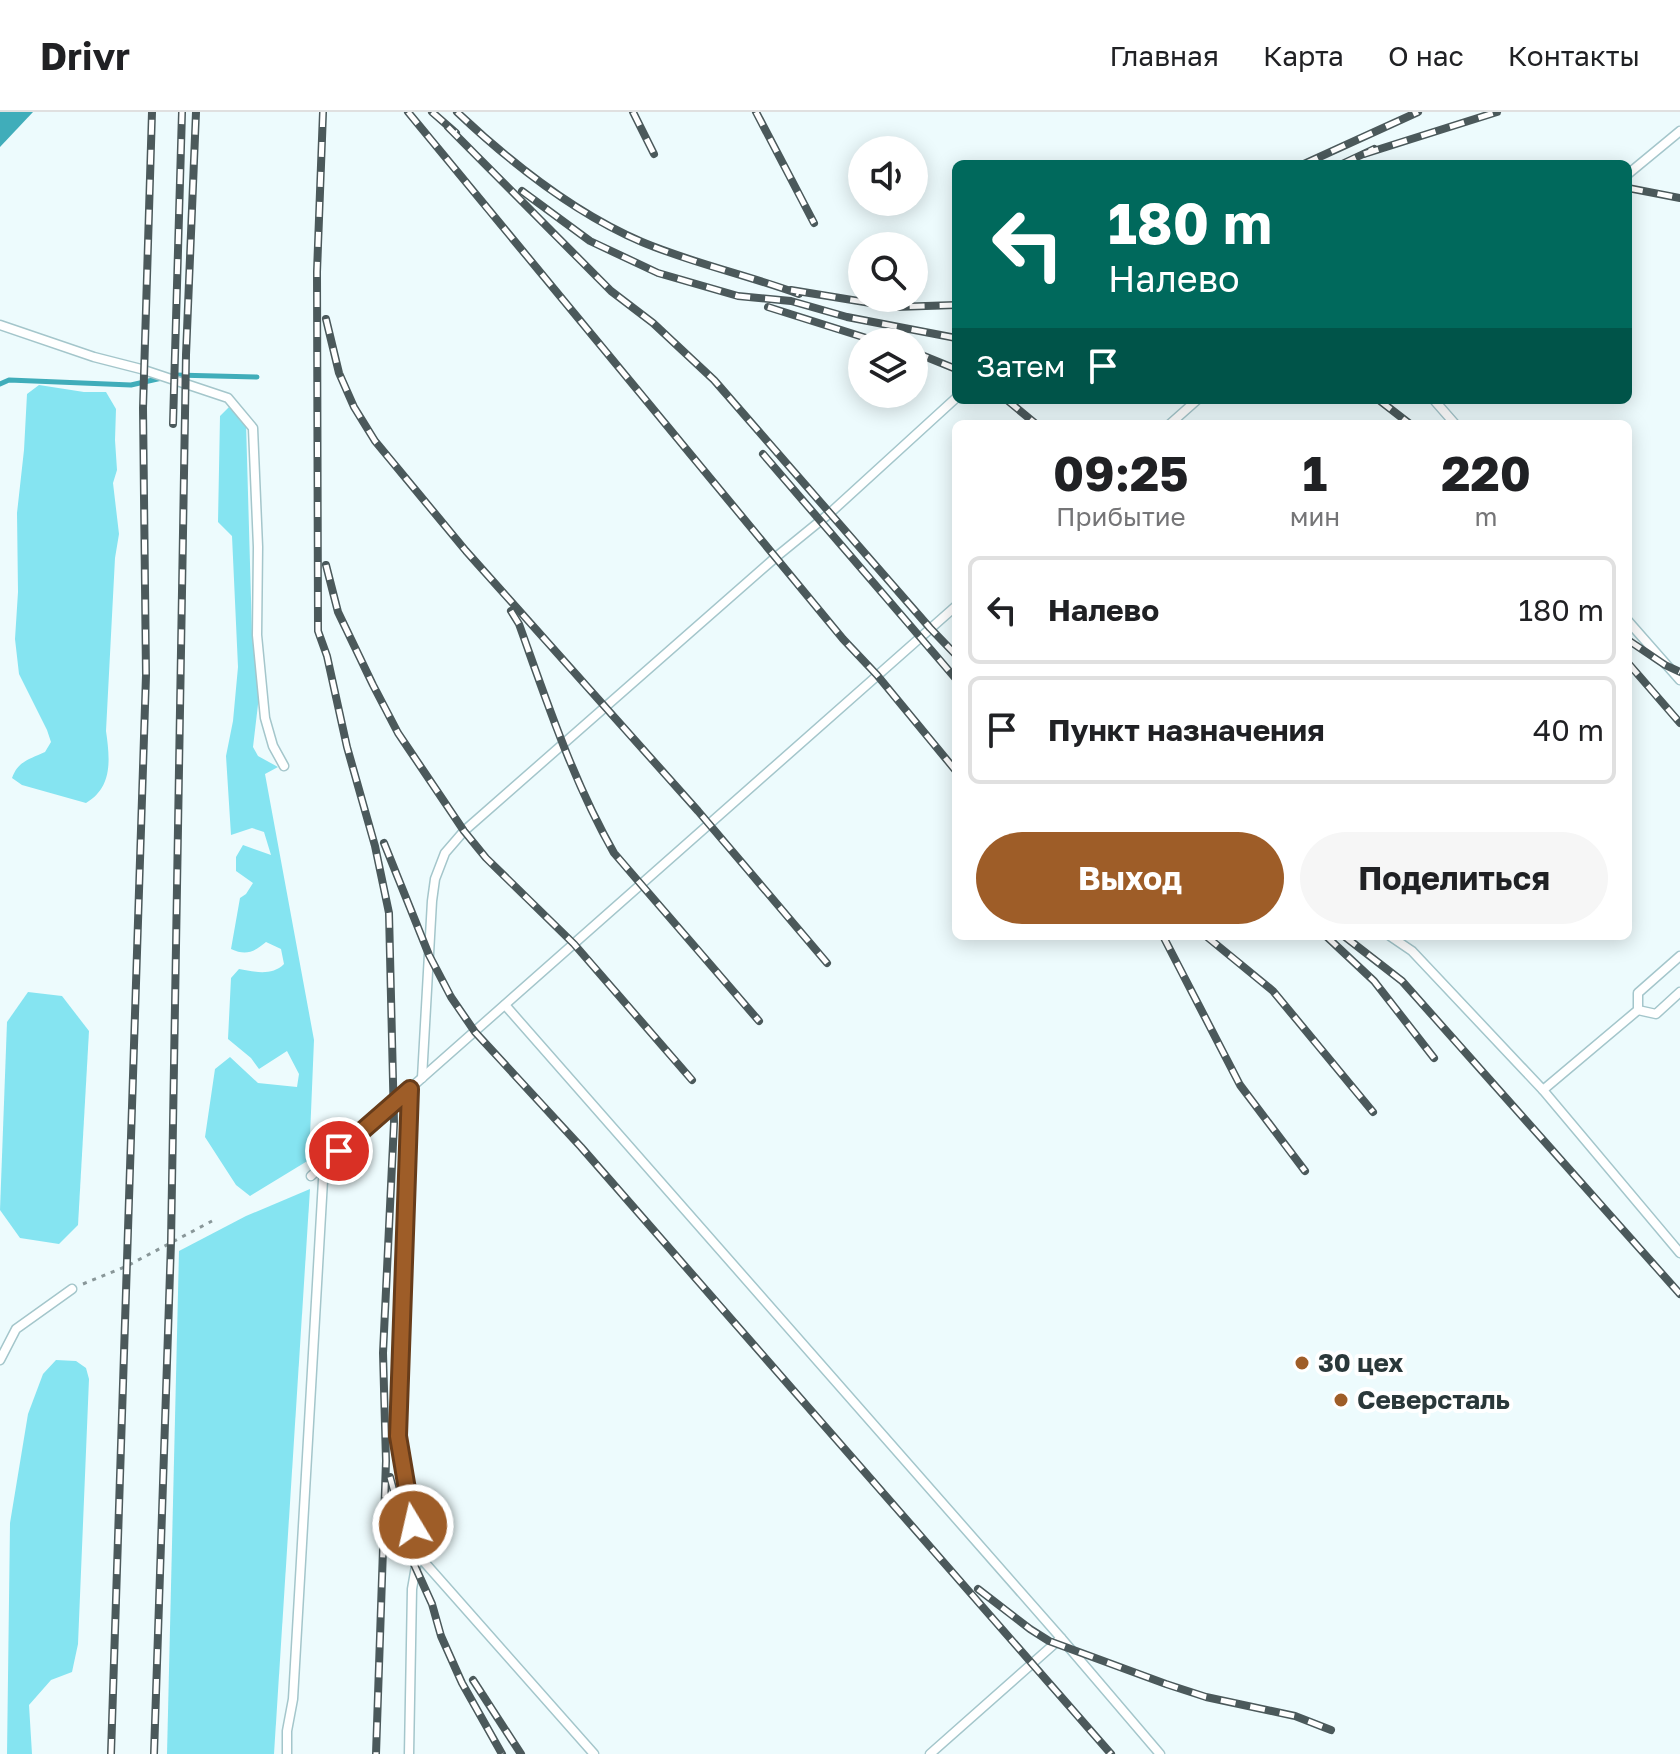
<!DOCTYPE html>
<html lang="ru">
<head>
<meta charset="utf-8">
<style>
  body { margin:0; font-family:"Golos Text",sans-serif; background:#f6f6f6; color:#202124; height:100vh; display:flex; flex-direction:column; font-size:30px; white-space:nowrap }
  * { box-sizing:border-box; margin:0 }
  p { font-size:26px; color:#757577 }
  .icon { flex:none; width:44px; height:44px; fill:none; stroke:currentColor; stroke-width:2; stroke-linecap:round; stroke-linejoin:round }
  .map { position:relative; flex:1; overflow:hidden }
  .details { position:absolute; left:952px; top:308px; width:680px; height:520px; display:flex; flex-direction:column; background:#fff; border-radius:12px; box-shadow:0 4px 20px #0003 }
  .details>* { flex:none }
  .banner { position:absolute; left:952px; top:48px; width:680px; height:244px; border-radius:12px; box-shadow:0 4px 20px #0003; background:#00695c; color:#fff; overflow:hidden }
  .buttons { position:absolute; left:848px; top:24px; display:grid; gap:16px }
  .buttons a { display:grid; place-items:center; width:80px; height:80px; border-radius:50%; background:#fff; box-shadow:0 4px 20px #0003; font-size:40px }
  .pin { position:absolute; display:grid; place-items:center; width:68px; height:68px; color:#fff; margin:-34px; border:4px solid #fff; border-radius:50%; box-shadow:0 2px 8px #0007 }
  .me { position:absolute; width:88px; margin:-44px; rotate:351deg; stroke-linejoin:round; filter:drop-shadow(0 0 6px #0008) }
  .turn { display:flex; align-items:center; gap:28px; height:168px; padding:0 24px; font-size:36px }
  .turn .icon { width:104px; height:104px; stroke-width:2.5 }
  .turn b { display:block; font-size:56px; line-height:68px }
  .then { display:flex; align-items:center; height:76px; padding:0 24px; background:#0003; gap:16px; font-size:30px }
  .eta { display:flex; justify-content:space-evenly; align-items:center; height:136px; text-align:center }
  .eta b { font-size:48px; font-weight:700; line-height:56px }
  .button { display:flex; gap:16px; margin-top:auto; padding:16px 24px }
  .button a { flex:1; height:92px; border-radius:48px; background:#9e5d28; color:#fff; font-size:32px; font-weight:700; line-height:92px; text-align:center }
  .button a+a { background:#f6f6f6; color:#202124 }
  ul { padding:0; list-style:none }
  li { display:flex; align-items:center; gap:24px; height:108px; margin:0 16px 12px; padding:0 8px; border:4px solid #e0e0e0; border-radius:12px }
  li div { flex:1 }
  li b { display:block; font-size:30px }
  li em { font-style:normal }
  header { display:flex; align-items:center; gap:48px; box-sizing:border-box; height:112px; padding:0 40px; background:#fff; border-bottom:2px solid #e0e0e0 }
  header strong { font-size:38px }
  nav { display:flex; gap:44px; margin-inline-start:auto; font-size:28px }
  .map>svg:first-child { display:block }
  .green { fill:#85e4f1 }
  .water { fill:#40adba }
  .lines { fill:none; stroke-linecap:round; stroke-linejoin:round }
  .stream { stroke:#40adba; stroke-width:5 }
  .service-casing { stroke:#a4c6cb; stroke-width:11 }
  .path { stroke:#899799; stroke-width:3; stroke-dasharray:4 6; stroke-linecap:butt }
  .service { stroke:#fff; stroke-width:8 }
  .rail-casing { stroke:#4b595b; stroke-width:8 }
  .rail { stroke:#fff; stroke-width:5; stroke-dasharray:15; stroke-linecap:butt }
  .route-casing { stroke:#673c1a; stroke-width:20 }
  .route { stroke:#9e5d28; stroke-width:14 }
  .poi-dot { fill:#9e5d28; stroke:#fff; stroke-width:3 }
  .labels { text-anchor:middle; stroke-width:8; stroke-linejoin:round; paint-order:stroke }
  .poi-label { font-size:26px; font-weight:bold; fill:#2a383a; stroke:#fff; text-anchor:start }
</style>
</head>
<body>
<header>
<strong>Drivr</strong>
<nav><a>Главная</a><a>Карта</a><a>О нас</a><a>Контакты</a></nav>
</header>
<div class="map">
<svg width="1680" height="1642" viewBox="0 0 1680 1642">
  <rect width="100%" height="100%" fill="#edfbfd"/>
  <!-- green -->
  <g class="green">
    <path d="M39 273 84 280H106L116 297 115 328 117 358 113 371 119 422 115 446 106 619C110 647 113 675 86 691L22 673 12 666C18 649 30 647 45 640L51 630 47 618 19 562 15 527 18 480 17 401 24 338 27 282Z"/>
    <path d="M229 295 246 311 252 522 259 584 253 635 258 644 278 655 265 662 314 928 309 1048 250 1084 236 1073 205 1025 215 957 230 945 258 971 297 975 299 962 287 939 259 957 251 946 228 927 231 866 239 857C255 860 272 864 284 852L281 837 266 830C254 840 246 844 231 837L240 786 246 782 253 771 236 759V745L243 733 271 743 264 720 252 716 231 723 226 644 233 609 238 555 232 424 218 410 220 304Z"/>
    <polygon points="28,880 62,884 89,919 78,1113 59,1132 20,1126 0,1098 7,910"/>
    <polygon points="310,1077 274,1642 167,1642 179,1139 246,1104"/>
    <polygon points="56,1248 76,1249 86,1256 89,1267 78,1532 72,1560 51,1568 29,1593 32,1642 7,1642 10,1411 28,1302 43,1262"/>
  </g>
  <!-- water -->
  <polygon class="water" points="0,0 33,0 0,35"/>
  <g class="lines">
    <!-- stream -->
    <polyline class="stream" points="0,272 9,268 131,273 175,263 257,265"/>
    <!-- service casing -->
    <g class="service-casing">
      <g id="service">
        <polyline points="1628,62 1680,19"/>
        <polyline points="0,213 94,245 141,257 228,286 253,316 258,435 257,523 265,606 273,634 284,654"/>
        <polyline points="1434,288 1455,312"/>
        <polyline points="1170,312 1197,288"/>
        <polyline points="1628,509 1680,568"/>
        <polyline points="1390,824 1412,839 1543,978 1680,1141"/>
        <polyline points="505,893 1061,1526 1160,1642"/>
        <polyline points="1638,898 1656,902 1680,880"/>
        <polyline points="422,966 432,789 435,767 445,741 464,719 776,445 830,401 956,286"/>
        <polyline points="410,977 398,1324 418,1443 594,1642"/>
        <polyline points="1543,978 1638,898 1638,881 1680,844"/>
        <polyline points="311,1064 956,494"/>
        <polyline points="0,1248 16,1217 72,1177"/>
        <polyline points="287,1642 287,1619 293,1587 324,1051"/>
        <polyline points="409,1642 412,1477 418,1443"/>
        <polyline points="930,1642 1061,1526"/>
      </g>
    </g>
    <!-- path -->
    <polyline class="path" points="83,1172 127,1154 212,1109"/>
    <!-- service -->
    <use href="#service" class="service"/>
    <!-- rail casing -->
    <g class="rail-casing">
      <g id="rail">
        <polyline points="323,0 317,160 318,519 327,544 347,635 375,734 389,801 394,1011 383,1241 386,1349 376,1642"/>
        <polyline points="408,0 843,527 877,563 956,659"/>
        <polyline points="432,0 456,21"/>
        <path d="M457 0C510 50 574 101 642 130 692 151 747 163 799 182"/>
        <polyline points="633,0 654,42"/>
        <polyline points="756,0 814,111"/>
        <polyline points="448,15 611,179 653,211 714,268 930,516 956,543"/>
        <polyline points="1364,42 1497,0"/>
        <polyline points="1304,52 1418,0"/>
        <polyline points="1342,52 1374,37"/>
        <polyline points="1423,52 1452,52"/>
        <polyline points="1628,76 1680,86"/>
        <polyline points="522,79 590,129 658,161 738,184 791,189 847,205 956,226"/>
        <polyline points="791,178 895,195 956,193"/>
        <polyline points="768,195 879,230"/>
        <polyline points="326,207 339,261 354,295 375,329 466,439 698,699 827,851"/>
        <polyline points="914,240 956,257"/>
        <polyline points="1007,288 1036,312"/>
        <polyline points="1379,288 1410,312"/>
        <polyline points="173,312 182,0"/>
        <polyline points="763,342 956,567"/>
        <polyline points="326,453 338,500 373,573 398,621 464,719 486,746 574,832 692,968"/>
        <path d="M511 499 519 512C547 590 573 669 614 741L759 909"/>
        <polyline points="1628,528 1665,553 1680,560"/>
        <polyline points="1628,551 1680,611"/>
        <polyline points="384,731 429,843 451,885 475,920 581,1035 1111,1642"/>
        <polyline points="1163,824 1240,973 1305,1059"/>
        <polyline points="1206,824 1273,879 1373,1000"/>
        <polyline points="1326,824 1374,869 1434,946"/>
        <polyline points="1344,824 1402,869 1680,1182"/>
        <polyline points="390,1365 413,1450 432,1492 441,1524 462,1571 502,1642"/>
        <polyline points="978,1477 1030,1517 1049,1529 1166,1572 1206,1585 1295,1604 1331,1618"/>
        <polyline points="473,1568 521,1642"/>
        <polyline points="111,1642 146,563 143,296 152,0"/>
        <polyline points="154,1642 171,1130 186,243 196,0"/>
      </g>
    </g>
    <!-- rail -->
    <use href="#rail" class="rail"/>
  </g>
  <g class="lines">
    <!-- route casing -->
    <g class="route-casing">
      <polyline id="route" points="339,1039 410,977 398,1324 413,1413"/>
    </g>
    <!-- route -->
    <use href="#route" class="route"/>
  </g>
  <!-- markers -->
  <g class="poi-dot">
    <circle cx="1302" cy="1251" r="8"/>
    <circle cx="1341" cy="1288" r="8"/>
  </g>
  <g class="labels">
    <!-- poi labels -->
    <g class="poi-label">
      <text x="1318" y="1260">30 цех</text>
      <text x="1357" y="1297">Северсталь</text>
    </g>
  </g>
</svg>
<div class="buttons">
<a><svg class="icon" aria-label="sound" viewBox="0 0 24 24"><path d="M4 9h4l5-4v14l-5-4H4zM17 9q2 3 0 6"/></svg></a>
<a><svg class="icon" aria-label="search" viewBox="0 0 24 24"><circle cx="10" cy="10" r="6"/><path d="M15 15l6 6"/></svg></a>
<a><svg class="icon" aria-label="layers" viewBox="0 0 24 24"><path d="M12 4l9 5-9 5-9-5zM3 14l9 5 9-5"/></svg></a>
</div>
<div class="pin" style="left:339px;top:1039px;background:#d93025"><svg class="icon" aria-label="arrive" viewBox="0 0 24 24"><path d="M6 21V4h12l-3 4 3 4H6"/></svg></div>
<svg class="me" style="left:413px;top:1413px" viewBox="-20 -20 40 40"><circle r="17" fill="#9e5d28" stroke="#fff" stroke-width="3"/><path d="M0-11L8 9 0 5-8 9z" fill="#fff"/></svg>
<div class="banner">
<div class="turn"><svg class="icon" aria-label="left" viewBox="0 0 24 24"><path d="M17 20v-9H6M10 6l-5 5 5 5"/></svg><div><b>180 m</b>Налево</div></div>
<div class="then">Затем<svg class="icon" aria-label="arrive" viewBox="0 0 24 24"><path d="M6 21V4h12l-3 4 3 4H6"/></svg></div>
</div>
<section class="details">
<div class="eta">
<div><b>09:25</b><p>Прибытие</p></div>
<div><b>1</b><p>мин</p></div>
<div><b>220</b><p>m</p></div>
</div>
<ul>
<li><svg class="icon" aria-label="left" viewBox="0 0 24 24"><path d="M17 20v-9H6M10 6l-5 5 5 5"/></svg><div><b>Налево</b></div><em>180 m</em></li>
<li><svg class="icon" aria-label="arrive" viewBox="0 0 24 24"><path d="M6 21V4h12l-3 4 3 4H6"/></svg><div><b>Пункт назначения</b></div><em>40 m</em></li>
</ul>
<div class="button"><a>Выход</a><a>Поделиться</a></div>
</section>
</div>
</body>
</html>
